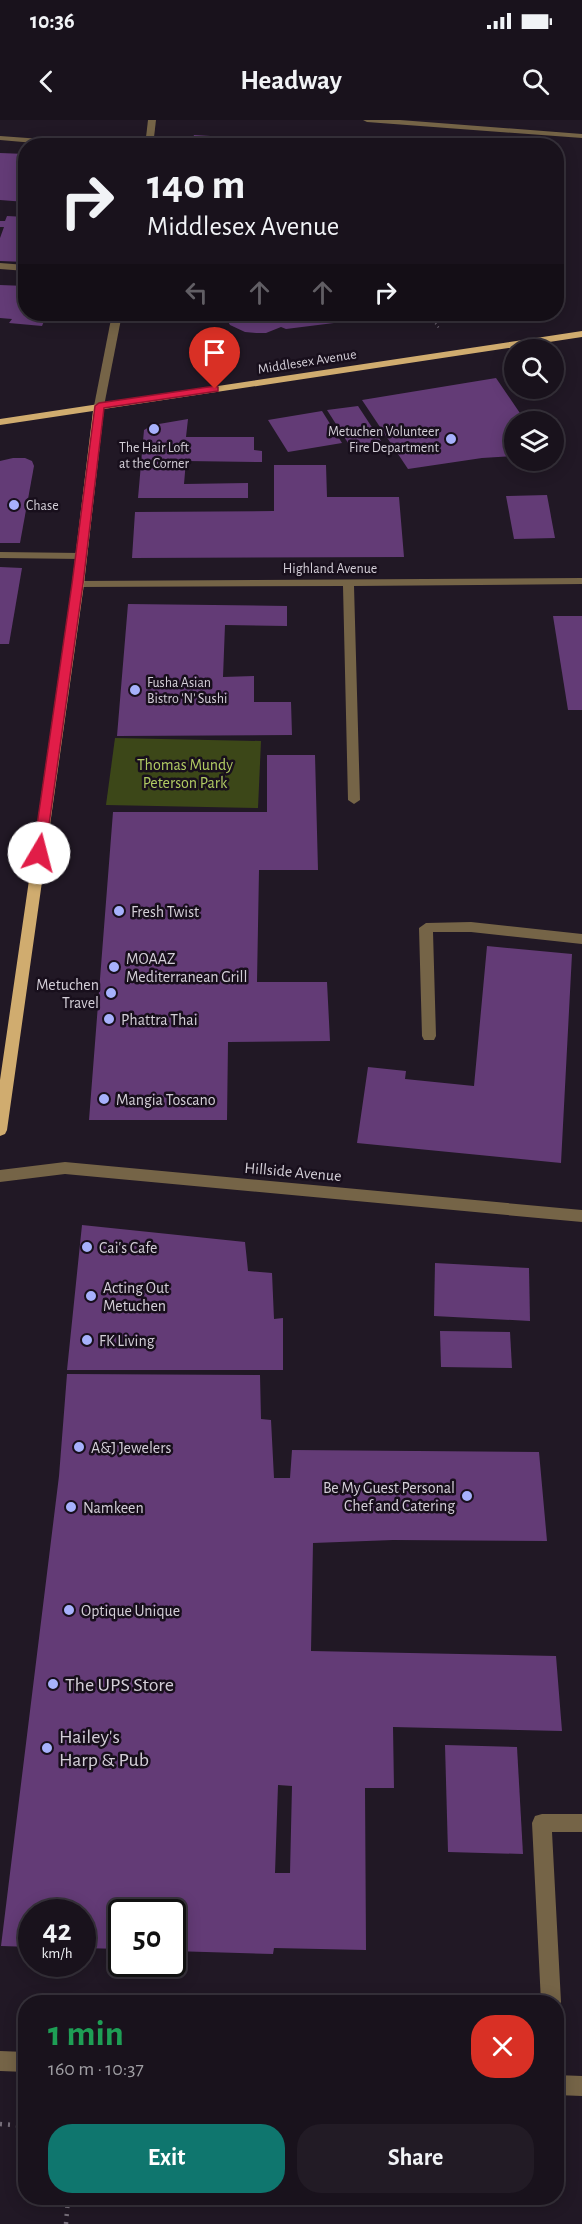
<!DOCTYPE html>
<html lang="en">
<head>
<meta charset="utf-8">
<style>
  body { margin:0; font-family:"Alegreya Sans",sans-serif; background:#221b25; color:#f1f3f6; height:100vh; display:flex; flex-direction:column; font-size:22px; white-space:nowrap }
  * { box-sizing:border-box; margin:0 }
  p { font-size:20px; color:#9f9ea3 }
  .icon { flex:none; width:33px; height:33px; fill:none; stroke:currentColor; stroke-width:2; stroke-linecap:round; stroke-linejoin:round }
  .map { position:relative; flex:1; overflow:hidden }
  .details { position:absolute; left:18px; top:1875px; width:546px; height:210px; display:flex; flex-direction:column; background:#19121c; border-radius:24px; box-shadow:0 3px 15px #0003,0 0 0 2px #37323b }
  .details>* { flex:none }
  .guide { position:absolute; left:18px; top:18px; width:546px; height:183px; border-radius:24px; box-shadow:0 3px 15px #0003,0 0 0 2px #37323b; background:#19121c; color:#f1f3f6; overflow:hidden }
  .controls { position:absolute; left:504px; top:219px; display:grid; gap:12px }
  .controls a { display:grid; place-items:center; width:60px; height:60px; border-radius:50%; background:#19121c; box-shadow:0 3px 15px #0003,0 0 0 2px #37323b; font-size:30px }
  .speed { position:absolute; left:18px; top:1779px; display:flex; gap:12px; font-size:30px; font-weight:700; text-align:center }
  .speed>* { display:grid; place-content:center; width:78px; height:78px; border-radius:50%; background:#19121c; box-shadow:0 3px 15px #0003,0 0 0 2px #37323b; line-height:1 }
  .speed small { font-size:15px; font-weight:400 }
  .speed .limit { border:3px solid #111; border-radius:9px; background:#fff; color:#111 }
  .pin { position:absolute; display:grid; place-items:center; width:51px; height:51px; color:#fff; margin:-62px -26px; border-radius:50% 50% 50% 0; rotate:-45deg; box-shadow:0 0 6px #0007 }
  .pin .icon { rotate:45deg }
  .me { position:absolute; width:66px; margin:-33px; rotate:8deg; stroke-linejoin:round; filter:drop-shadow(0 0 4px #0008) }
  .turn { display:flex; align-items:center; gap:21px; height:126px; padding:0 30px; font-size:27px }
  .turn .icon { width:78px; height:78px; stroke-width:2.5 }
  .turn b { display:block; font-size:42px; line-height:51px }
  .lanes { display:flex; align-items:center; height:57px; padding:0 30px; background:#0003; justify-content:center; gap:30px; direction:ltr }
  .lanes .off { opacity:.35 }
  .round { display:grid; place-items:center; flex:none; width:63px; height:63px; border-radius:24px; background:#221b25 }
  .overview { display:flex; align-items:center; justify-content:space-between; height:102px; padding:0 30px }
  h1 { font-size:36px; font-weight:700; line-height:45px; color:#1e9e55 }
  .action { display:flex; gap:12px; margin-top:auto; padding:12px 30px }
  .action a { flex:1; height:69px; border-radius:24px; background:#0f766e; color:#fff; font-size:24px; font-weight:700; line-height:69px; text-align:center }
  .action a+a { background:#221b25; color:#f1f3f6 }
  .status { display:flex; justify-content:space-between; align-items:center; height:42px; padding:0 30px; background:#19121c; direction:ltr }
  .status svg { height:16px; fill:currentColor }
  header { display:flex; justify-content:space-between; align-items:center; height:78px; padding:0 30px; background:#19121c; font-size:27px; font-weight:700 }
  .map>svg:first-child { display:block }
  .green { fill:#3c4718 }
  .building { fill:#633b76; fill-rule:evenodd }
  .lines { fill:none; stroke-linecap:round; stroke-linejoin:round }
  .path-far1 { stroke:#776f7b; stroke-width:2; stroke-dasharray:1 3; stroke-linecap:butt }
  .path { stroke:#776f7b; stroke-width:4.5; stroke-dasharray:2 6; stroke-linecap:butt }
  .minor { fill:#756447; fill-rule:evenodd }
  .major { fill:#d0ac6f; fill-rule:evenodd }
  .route { fill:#e11d48; stroke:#92132f; stroke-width:1.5 }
  .poi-dot { fill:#a7b1fc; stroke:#180f1c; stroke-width:2 }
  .labels { text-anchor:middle; stroke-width:5; stroke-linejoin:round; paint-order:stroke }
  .far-street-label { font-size:14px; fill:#d4cfd8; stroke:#180f1c }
  .far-poi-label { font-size:14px; fill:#d4cfd8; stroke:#180f1c; text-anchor:start }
  .park-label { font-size:16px; fill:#b1cb63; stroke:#180f1c }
  .poi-label { font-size:16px; fill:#d4cfd8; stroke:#180f1c; text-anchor:start }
  .street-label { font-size:16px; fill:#d4cfd8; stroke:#180f1c }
  .near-poi-label { font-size:20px; fill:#d4cfd8; stroke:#180f1c; text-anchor:start }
</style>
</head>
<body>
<div class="status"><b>10:36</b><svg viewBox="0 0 49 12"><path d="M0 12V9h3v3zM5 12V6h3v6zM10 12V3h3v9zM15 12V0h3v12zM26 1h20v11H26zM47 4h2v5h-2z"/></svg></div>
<header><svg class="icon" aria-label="back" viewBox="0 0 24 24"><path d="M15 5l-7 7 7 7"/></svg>Headway<svg class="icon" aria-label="search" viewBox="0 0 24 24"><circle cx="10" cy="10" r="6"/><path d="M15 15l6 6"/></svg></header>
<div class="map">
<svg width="582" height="2104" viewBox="0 0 582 2104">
  <rect width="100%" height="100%" fill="#211825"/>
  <!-- green -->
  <polygon class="green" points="115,618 261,621 258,688 106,685"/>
  <!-- building -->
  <g class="building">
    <polygon points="194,15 292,21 291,26 190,26"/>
    <polygon points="0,33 26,34 26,82 0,80"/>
    <polygon points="7,96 26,97 26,142 0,141 0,118 4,107 0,107 0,101 5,101"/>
    <polygon points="0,165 26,166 26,194 47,194 42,206 9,203 12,199 0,198"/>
    <polygon points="230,194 388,194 390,196 286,209 281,207 266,213 256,213 245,212 230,205 227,200"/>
    <polygon points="496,258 526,302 514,302 514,336 482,338 408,349 362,280"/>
    <polygon points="358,286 381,321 350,326 327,290"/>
    <polygon points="322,291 342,323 288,332 268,300"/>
    <polygon points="188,299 186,317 254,317 254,330 262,331 262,342 186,341 184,364 248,363 248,378 138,378 144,310 153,305"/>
    <polygon points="13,338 25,338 32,341 34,346 20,423 0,423 0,341"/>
    <polygon points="274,345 326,345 327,377 399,377 404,437 132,438 135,392 274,391"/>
    <polygon points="547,375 555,418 514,419 506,376"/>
    <polygon points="0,447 22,448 9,524 0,524"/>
    <polygon points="128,484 287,486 287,506 225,505 223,557 254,556 254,582 291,582 292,615 117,616"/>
    <polygon points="553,496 582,496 582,590 568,590"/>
    <polygon points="267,635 315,635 318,750 259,750 257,862 327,862 330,921 228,922 227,1000 89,1000 113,692 267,692"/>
    <polygon points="487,826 572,834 561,1043 357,1023 368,947 406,951 405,959 474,966"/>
    <polygon points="82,1105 245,1122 248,1151 272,1153 274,1199 283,1198 283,1250 67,1250"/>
    <polygon points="435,1143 529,1148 530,1201 434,1196"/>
    <polygon points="440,1211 510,1212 512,1248 441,1247"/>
    <path d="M67 1254 260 1255 261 1299 271 1300 274 1358H290L292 1330 539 1332 547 1421 393 1420 313 1423 311 1531 556 1536 562 1611 393 1607 394 1668H365L366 1830 274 1828 273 1834 172 1831V1792H122V1829L82 1828V1792H32V1827L1 1826 59 1356ZM278 1665 292 1666 290 1753H275Z"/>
    <polygon points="445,1625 517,1627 523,1734 448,1732"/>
  </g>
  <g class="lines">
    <!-- path-far1 -->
    <polyline class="path-far1" points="428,194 439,208"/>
    <!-- path -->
    <g class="path">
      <polyline points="0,2004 26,2006"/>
      <polyline points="66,2104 68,2078"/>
    </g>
    <!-- minor -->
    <g class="minor">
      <polygon points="148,0 156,0 153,26 145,26"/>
      <polygon points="363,0 400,0 582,14 582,18 367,2"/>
      <polygon points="0,16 110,24 114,26 69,26 0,20"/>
      <polygon points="0,143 26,145 26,151 0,149"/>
      <polygon points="112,194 122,194 104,286 99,289 94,286"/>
      <polygon points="0,432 81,433 86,436 81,439 0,438"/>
      <polygon points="582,458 582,464 354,466 360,680 354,684 348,680 343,466 78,467 72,464 78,461"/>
      <polygon points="471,802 582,814 582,824 471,812 433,812 436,916 434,920 424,920 422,916 419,808 426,803"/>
      <polygon points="65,1042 582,1090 582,1102 65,1054 0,1062 0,1050"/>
      <polygon points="542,1694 582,1694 582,1712 552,1712 561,1882 556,1890 556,1882 541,1882 532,1703 535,1696"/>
      <polygon points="0,1931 26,1932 26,1952 0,1951"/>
      <polygon points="556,1955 582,1956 582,1976 556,1975"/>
    </g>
    <!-- major -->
    <polygon class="major" points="582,211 582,217 104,289 84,464 7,1010 5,1014 0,1016 0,960 72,464 93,291 0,305 0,299"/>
  </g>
  <!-- route -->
  <polygon class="route" points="215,266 218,267 218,271 104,288 83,464 45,733 39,737 35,736 33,733 72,464 95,286 99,283"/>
  <!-- markers -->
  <g class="poi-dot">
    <circle cx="154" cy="309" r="6"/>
    <circle cx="451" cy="319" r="6"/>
    <circle cx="14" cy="385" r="6"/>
    <circle cx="135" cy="570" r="6"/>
    <circle cx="119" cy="791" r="6"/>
    <circle cx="114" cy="847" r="6"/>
    <circle cx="111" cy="873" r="6"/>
    <circle cx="109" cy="899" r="6"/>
    <circle cx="104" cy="979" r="6"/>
    <circle cx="87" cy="1127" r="6"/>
    <circle cx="91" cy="1176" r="6"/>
    <circle cx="87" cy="1220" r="6"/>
    <circle cx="79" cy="1327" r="6"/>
    <circle cx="467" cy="1376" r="6"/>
    <circle cx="71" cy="1387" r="6"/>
    <circle cx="69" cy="1490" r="6"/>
    <circle cx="53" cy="1564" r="6"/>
    <circle cx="47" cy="1628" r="6"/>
  </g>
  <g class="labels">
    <!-- far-street labels -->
    <g class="far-street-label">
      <text transform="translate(307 241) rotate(-9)" y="5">Middlesex Avenue</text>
      <text x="330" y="453">Highland Avenue</text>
    </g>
    <!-- far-poi labels -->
    <g class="far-poi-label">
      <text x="439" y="316" text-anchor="end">Metuchen Volunteer<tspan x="439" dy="16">Fire Department</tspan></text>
      <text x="154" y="332" text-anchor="middle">The Hair Loft<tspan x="154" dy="16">at the Corner</tspan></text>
      <text x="26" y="390">Chase</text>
      <text x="147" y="567">Fusha Asian<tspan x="147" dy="16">Bistro 'N' Sushi</tspan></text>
    </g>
    <!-- park labels -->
    <g class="park-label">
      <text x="185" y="650">Thomas Mundy<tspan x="185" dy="18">Peterson Park</tspan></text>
    </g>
    <!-- poi labels -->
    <g class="poi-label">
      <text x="131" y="797">Fresh Twist</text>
      <text x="126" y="844">MOAAZ<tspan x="126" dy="18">Mediterranean Grill</tspan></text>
      <text x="99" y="870" text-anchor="end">Metuchen<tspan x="99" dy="18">Travel</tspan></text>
      <text x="121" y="905">Phattra Thai</text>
      <text x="116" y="985">Mangia Toscano</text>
      <text x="99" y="1133">Cai's Cafe</text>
      <text x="103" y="1173">Acting Out<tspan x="103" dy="18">Metuchen</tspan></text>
      <text x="99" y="1226">FK Living</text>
      <text x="91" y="1333">A&amp;J Jewelers</text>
      <text x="455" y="1373" text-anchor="end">Be My Guest Personal<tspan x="455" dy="18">Chef and Catering</tspan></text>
      <text x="83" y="1393">Namkeen</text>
      <text x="81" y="1496">Optique Unique</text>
    </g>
    <!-- street labels -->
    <g class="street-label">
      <text transform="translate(293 1051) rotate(5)" y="6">Hillside Avenue</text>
    </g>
    <!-- near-poi labels -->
    <g class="near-poi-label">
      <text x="65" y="1571">The UPS Store</text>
      <text x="59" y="1623">Hailey's<tspan x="59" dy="23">Harp &amp; Pub</tspan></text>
    </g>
  </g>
</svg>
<div class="controls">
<a><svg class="icon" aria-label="search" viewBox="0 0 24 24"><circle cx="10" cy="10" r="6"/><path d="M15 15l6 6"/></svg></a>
<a><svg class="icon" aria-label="layers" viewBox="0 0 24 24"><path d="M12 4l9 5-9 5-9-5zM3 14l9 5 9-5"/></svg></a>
</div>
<div class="speed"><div>42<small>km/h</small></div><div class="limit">50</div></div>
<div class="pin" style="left:215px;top:269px;background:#d93025"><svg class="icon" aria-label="arrive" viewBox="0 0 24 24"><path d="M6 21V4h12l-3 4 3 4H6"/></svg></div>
<svg class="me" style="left:39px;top:733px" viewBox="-20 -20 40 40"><circle r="19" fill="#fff"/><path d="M0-13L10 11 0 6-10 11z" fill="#e11d48"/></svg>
<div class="guide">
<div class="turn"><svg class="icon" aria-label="right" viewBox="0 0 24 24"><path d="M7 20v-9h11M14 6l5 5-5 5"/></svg><div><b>140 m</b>Middlesex Avenue</div></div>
<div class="lanes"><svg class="icon off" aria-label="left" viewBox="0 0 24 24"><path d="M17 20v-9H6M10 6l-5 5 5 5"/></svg><svg class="icon off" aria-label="ahead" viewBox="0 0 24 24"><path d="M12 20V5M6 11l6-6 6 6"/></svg><svg class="icon off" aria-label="ahead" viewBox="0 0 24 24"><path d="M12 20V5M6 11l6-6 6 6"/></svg><svg class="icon" aria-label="right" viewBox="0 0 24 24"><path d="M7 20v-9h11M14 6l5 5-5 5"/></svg></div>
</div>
<section class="details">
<div class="overview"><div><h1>1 min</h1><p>160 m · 10:37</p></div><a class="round" style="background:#d93025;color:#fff"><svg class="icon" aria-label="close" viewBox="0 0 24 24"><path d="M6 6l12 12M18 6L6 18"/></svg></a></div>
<div class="action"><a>Exit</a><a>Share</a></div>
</section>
</div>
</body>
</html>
